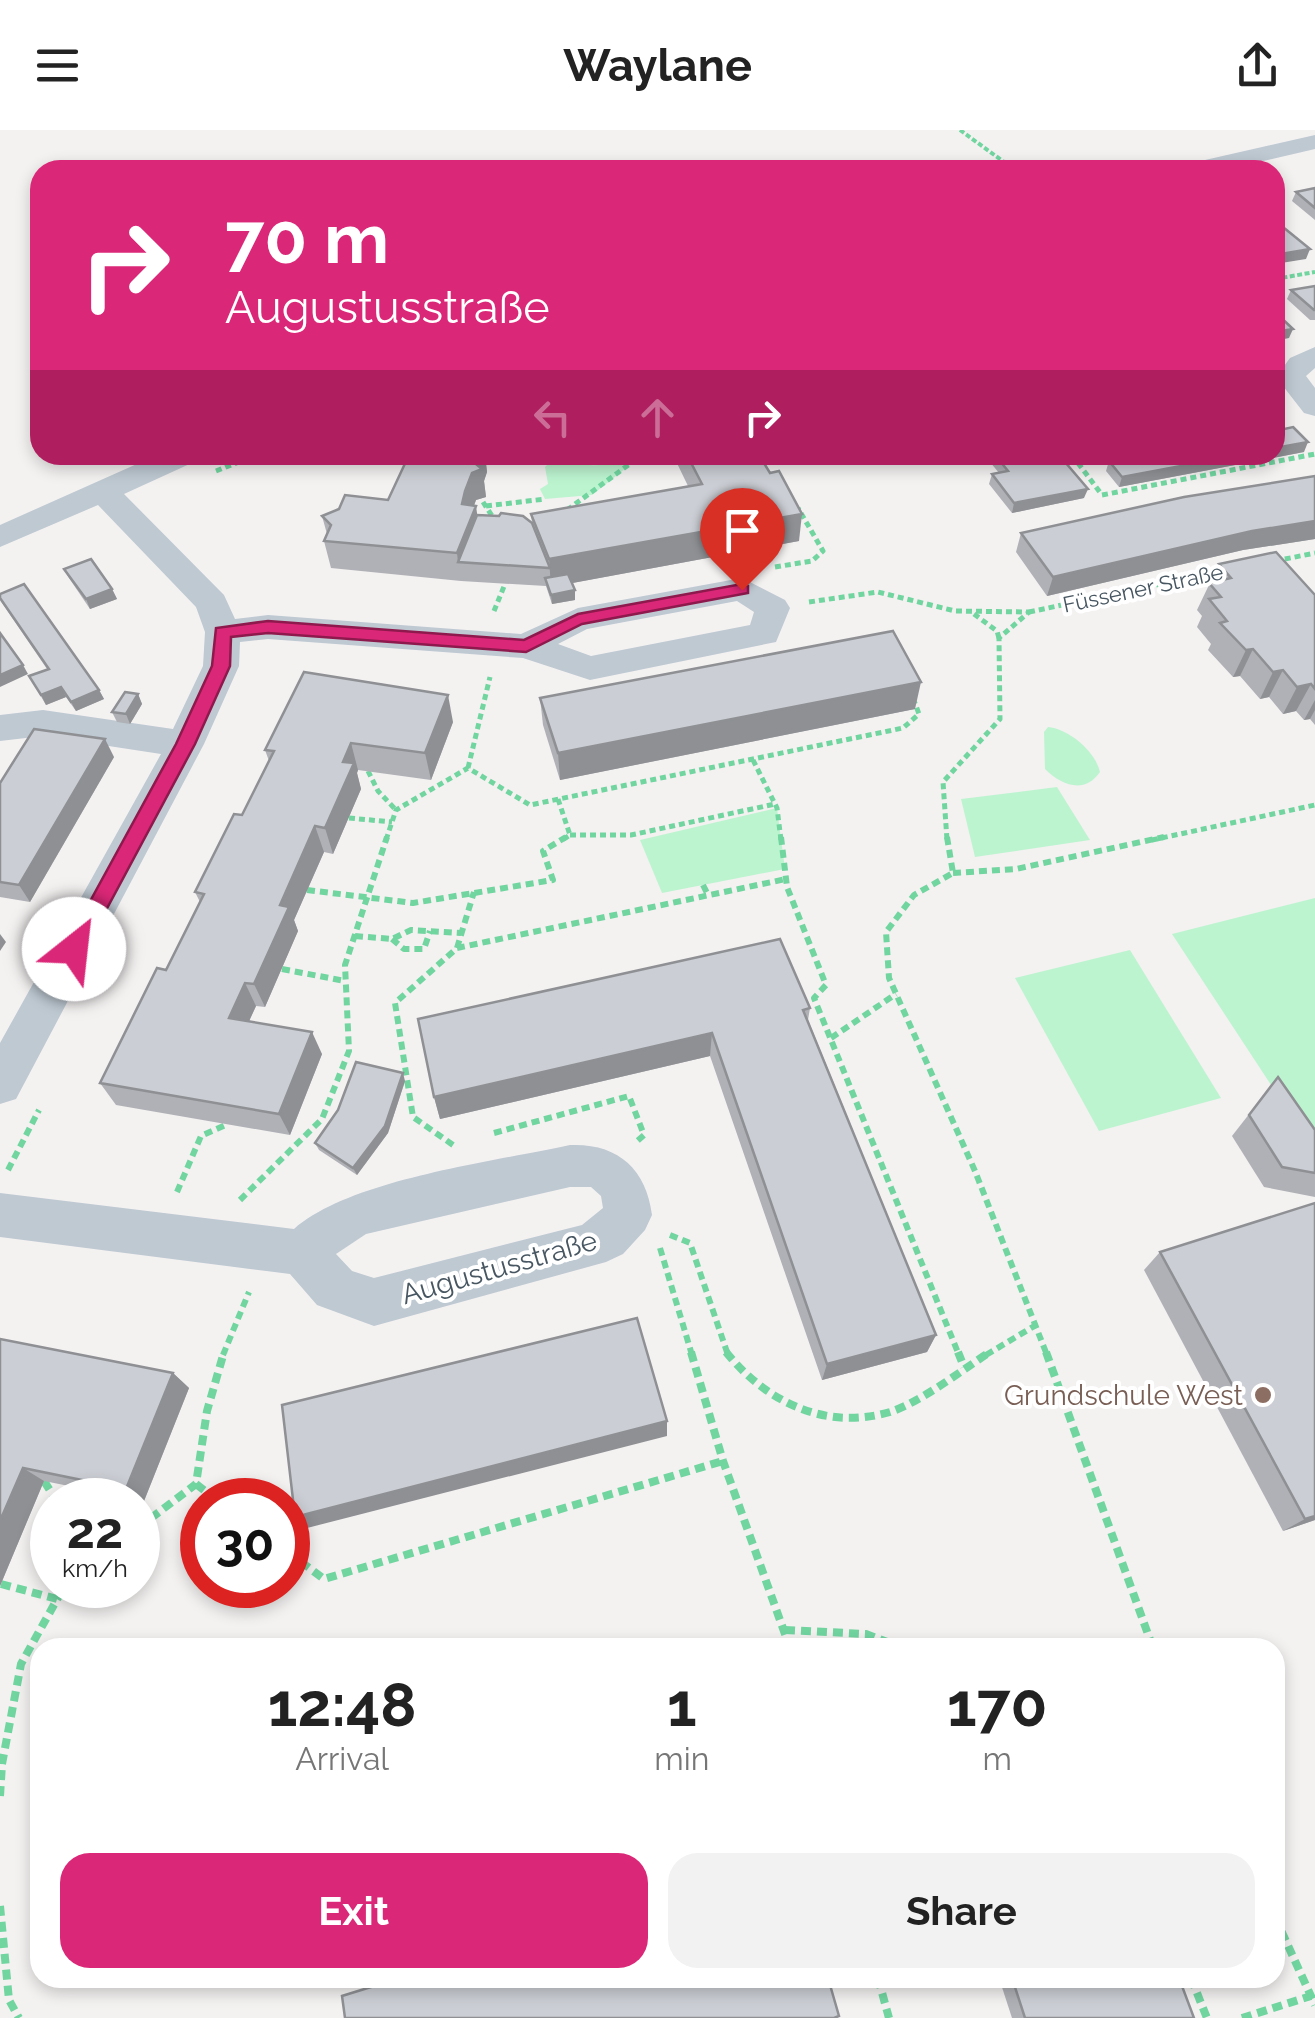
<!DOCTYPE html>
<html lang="en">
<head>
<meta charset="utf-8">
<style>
  body { margin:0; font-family:Raleway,sans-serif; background:#f2f2f2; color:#222; height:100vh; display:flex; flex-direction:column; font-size:38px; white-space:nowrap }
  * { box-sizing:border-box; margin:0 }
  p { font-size:32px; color:#767676 }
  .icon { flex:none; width:55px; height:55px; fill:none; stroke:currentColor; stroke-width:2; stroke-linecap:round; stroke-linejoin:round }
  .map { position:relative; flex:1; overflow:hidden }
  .details { position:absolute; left:30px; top:1508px; width:1255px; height:350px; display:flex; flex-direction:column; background:#fff; border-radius:30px; box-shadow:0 5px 15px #0003 }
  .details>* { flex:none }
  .top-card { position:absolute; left:30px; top:30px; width:1255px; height:305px; border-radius:30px; box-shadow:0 5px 15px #0003; background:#db2777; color:#fff; overflow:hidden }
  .speed { position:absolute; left:30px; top:1348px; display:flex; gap:20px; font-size:50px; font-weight:700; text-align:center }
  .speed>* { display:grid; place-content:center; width:130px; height:130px; border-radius:50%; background:#fff; box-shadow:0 5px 15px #0003; line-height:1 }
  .speed small { font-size:25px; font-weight:400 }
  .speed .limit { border:15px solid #d22; background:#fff; color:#111 }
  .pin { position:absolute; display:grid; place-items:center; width:85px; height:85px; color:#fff; margin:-102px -42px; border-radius:50% 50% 50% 0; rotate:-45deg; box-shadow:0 0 10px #0007 }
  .pin .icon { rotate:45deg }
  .me { position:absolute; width:110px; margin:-55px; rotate:29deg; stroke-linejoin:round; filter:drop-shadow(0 0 8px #0008) }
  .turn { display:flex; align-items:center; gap:35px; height:210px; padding:0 30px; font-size:45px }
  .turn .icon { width:130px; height:130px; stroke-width:2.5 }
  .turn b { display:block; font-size:70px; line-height:85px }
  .lanes { display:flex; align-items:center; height:95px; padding:0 30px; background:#0003; justify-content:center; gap:50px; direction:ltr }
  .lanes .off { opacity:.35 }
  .eta { display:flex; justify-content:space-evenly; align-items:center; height:170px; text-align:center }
  .eta b { font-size:60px; font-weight:700; line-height:70px }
  .cta { display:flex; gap:20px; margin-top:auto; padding:20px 30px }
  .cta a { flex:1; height:115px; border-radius:30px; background:#db2777; color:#fff; font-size:40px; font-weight:700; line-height:115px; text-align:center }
  .cta a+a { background:#f2f2f2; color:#222 }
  header { display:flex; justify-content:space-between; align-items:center; height:130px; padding:0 30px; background:#fff; font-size:45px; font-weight:700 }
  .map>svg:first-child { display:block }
  .green { fill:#bdf4d0 }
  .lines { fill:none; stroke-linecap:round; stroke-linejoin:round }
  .path-far3 { stroke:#71d5a0; stroke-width:4; stroke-dasharray:5 2.5; stroke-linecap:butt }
  .path-far2 { stroke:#71d5a0; stroke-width:5; stroke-dasharray:6 4; stroke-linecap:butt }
  .path-far1 { stroke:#71d5a0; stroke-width:6; stroke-dasharray:8 5; stroke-linecap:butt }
  .path { stroke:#71d5a0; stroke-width:8; stroke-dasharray:10 6; stroke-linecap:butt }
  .minor { fill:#bec9d2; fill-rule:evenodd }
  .wall { fill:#afb1b6 }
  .shaded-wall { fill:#8e9094 }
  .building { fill:#cbced4; stroke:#8e9094; stroke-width:2.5 }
  .route { fill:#db2777; stroke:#8e194d; stroke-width:2.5 }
  .education-dot { fill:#8d6e63; stroke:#fff; stroke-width:4 }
  .labels { text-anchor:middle; stroke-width:8; stroke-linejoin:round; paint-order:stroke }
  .far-street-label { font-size:22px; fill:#475661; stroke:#fff }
  .street-label { font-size:28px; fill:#475661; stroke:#fff }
  .education-label { font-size:28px; fill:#785e54; stroke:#fff; text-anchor:end }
</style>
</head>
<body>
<header><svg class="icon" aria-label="menu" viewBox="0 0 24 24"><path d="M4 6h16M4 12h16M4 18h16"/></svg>Waylane<svg class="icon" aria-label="share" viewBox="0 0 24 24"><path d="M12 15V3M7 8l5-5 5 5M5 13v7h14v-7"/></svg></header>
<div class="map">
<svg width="1315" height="1888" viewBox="0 0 1315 1888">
  <rect width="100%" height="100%" fill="#f4f1f1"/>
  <!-- green -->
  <g class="green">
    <path d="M622 326 640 327 592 365 545 369 540 359 548 354 545 337C562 318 577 338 598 335 606 334 614 329 622 326Z"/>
    <path d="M1048 597C1069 599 1095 621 1100 642 1085 664 1062 656 1045 639L1044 602Z"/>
    <polygon points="1057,657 1090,710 975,727 961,669"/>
    <polygon points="777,678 785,739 662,763 640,710"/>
    <polygon points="1315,768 1315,1022 1172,804"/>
    <polygon points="1130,820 1221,968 1099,1001 1015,848"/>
  </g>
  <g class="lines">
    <!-- path-far3 -->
    <g class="path-far3">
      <polyline points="960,0 1015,40"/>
      <polyline points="1275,149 1315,142"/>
    </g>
    <!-- path-far2 -->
    <g class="path-far2">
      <polyline points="1072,325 1102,365 1315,324"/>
      <polyline points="216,341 256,325"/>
      <polyline points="483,372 494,389"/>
      <polyline points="486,376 545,369"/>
      <polyline points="567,380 642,325"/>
      <polyline points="1275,431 1315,423"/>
      <polyline points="775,437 812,431 823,421 798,378"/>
      <polyline points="809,472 878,462 955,481 1029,482 999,508 1000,589 943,652 947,710"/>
      <polyline points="494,481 505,454"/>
      <polyline points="1029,482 1218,442"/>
      <polyline points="974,484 997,501 999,508"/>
      <polyline points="753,630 777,678 781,710"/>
      <polyline points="468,638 490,547"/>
      <polyline points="368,641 378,661 396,680"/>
      <polyline points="558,669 570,705 562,710"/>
      <polyline points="349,688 392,692"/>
      <polyline points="570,705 631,705 775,674"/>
      <polyline points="386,710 396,680 468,638 530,675 903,598 919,584 913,568"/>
      <polyline points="1152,710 1315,675"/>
    </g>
    <!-- path-far1 -->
    <g class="path-far1">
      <polyline points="781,707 787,757 826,855 814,868 959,1225"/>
      <polyline points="947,707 953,743 914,765 886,802 889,848 975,1041 1047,1225"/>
      <polyline points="953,743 1016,739 1164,707"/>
      <polyline points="703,755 708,765"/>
      <polyline points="307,760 413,773 553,750 543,721 566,707"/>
      <polyline points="355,806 392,809 411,800 461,803"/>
      <polyline points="392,809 404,819 424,819 430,801"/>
      <polyline points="457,818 474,762"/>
      <polyline points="282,839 345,851"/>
      <polyline points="831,908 896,864"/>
      <polyline points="494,1003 629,966 644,1005 636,1012"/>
      <polyline points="453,1015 413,987 395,873 457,818 786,749"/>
      <polyline points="8,1040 39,980"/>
      <polyline points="177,1062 201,1006 228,994"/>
      <polyline points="240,1070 322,989 349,921 345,835 387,707"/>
      <polyline points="670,1105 690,1113 728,1225"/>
      <polyline points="660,1118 692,1225"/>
      <polyline points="223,1225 249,1162"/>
      <polyline points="986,1225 1036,1195"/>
    </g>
    <!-- path -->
    <g class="path">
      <polyline points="691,1222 723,1331 790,1518"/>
      <path d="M726 1222C766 1272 826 1301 890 1282 921 1272 962 1240 990 1222"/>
      <polyline points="958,1222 964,1237"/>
      <polyline points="1046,1222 1153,1518"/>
      <polyline points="44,1351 56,1370"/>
      <polyline points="196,1354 217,1370"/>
      <polyline points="138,1398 196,1354 207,1281 224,1222"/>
      <polyline points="288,1422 324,1449 723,1331"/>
      <polyline points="1,1454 57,1469"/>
      <polyline points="785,1500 866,1504 903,1518"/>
      <polyline points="1132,1518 1150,1512"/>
      <polyline points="0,1666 2,1634 21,1534 65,1455"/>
      <polyline points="0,1776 9,1870 19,1888"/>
      <polyline points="1275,1787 1315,1875"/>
      <polyline points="878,1848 889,1888"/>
      <polyline points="1191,1848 1207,1888"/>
      <polyline points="1242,1888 1311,1866"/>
    </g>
    <!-- minor -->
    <g class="minor">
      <polygon points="1315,5 1315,19 1224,40 1180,40 1183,35"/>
      <polygon points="1315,217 1315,238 1306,246 1315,258 1315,286 1304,283 1276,247 1290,228"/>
      <path d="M157 325H199L194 332 124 364 224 465 235 489 268 485 521 504 578 478 742 448 785 470 790 478 776 512 590 550 523 528 268 509 240 512 239 536 204 614 16 969 0 974V913L161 624 43 606 0 611V585L43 580 173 599 203 536 205 502 196 477 98 375 0 417V395ZM737 471 754 482 750 495 591 526 558 514 587 499Z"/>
      <path d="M570 1015C617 1013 646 1038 652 1085L645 1100 623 1124 606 1132 374 1196 317 1175 290 1144 0 1107V1063L294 1099C351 1049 493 1032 570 1015ZM570 1057H591L601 1066 603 1078 582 1095 374 1148 352 1141 336 1124 366 1104Z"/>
    </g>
  </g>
  <!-- wall -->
  <g class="wall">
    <polygon points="1315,58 1315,90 1292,71 1296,62"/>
    <polygon points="1315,156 1315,190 1310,190 1287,169 1291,160"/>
    <polygon points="1304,322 1119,357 1106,341 1109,331"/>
    <polygon points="409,325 485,325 487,342 484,351 486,367 476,370 474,376 477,385 532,393 531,384 688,356 673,325 759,325 799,411 572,453 575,470 552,474 546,456 461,451 331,438 324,411 327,404 322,386 388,370"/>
    <polygon points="992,325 1059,325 1084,368 1012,383 989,354 992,344 999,343 990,332"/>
    <polygon points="1315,346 1315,409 1243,420 1047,466 1016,422 1021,403"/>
    <polygon points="1219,434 1315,465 1315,595 1310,589 1304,590 1296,581 1283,584 1269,567 1260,569 1240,546 1233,547 1208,520 1211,514 1197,497 1202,486 1197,480"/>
    <polygon points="64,439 112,459 117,469 90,479 69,448"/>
    <polygon points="0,470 99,560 104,569 76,581 66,567 46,575 29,546 47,539"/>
    <polygon points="138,564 142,574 130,594 117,592 112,582"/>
    <polygon points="540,568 915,579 560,650 543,595"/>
    <polygon points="453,592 431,650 358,640 357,643 361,659 333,724 324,722 294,790 298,801 265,877 256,876 249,891 322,924 290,1005 116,975 100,953 166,840 200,772 195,762 242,685 269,631 265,620"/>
    <polygon points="114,627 30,772 0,767 0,653"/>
    <polygon points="810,878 808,890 936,1205 927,1222 822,1250 710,926 440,989 434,967"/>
    <polygon points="1278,947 1315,1000 1315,1067 1264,1057 1232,1006"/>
    <polygon points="405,951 388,1003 357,1045 319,1020 315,1013"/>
    <polygon points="1160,1122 1315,1390 1283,1401 1144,1140"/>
    <polygon points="0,1209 173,1243 189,1258 144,1371 44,1351 0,1456"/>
    <polygon points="999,1848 1179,1848 1194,1888 1012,1888"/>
  </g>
  <!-- shaded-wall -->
  <g class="shaded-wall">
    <polygon points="1310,119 1306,129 1275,134 1275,125"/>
    <polygon points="1293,199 1289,208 1275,211 1275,202"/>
    <polygon points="1308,312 1304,322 1119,357 1122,347 1240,325 1275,325 1275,318"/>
    <polygon points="479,325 485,325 487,342 484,351 486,367 476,370 469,388 476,376 480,404 458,432 457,423 462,374 465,361"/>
    <polygon points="1088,359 1084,368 1012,383 1014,373"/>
    <polygon points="802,384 799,411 551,457 549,429"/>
    <polygon points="1315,391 1315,409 1243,420 1047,466 1053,447 1252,401"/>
    <polygon points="112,459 117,469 90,479 86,469"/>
    <polygon points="575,460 575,470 552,474 551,465"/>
    <polygon points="1253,519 1240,546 1233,547 1246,520"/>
    <polygon points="23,535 28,544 0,557 0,545"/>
    <polygon points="1283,540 1269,567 1260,569 1273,542"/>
    <polygon points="921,552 915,579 560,650 558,623"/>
    <polygon points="1311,554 1296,581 1283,584 1297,557"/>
    <polygon points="61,557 66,567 46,575 41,565"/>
    <polygon points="99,560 104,569 76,581 71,572"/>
    <polygon points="138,564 142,574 130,594 126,584"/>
    <polygon points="448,565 453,592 431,650 425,623"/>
    <polygon points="1315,570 1315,580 1310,589 1304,590"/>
    <polygon points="105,609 114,627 30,772 19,755"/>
    <polygon points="351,613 358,640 357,643 361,659 333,724 325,698 343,632"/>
    <polygon points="315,696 324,722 294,790 298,801 265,877 254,854 280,775"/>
    <polygon points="0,804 6,812 0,821"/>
    <polygon points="245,853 256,876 240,911 229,888"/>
    <polygon points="312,902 322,924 290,1005 279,984"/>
    <polygon points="712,903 710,926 440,989 434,967"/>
    <polygon points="403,943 405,951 388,1003 357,1045 353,1038"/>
    <polygon points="936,1205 927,1222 822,1250 827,1234"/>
    <polygon points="173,1243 189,1258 144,1371 126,1359"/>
    <polygon points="667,1291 667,1306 307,1398 295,1387"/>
    <polygon points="23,1338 44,1351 0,1456 0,1391"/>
    <polygon points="1315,1386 1315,1390 1283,1401 1305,1389"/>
  </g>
  <!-- building -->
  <g class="building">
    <polygon points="1315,58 1315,78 1296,62"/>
    <polygon points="1275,93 1278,93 1310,119 1275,125"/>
    <polygon points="1315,156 1315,180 1314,180 1291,160"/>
    <polygon points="1275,182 1293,199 1275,202"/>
    <polygon points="1293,297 1308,312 1275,318 1275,301"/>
    <polygon points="409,325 479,325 476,334 482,339 472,343 465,361 462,374 476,376 457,423 324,411 331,395 322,386 339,379 345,365 388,370"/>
    <polygon points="687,325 759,325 770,343 779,341 802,384 549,429 531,384 702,354"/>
    <polygon points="995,325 1059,325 1088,359 1014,373 992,344 1008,341"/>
    <polygon points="1142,325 1240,325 1122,347 1109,331"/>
    <polygon points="1315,346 1315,391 1252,401 1053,447 1021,403 1184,367"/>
    <polygon points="501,383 523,386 532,393 550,438 458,432 477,385 499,386"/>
    <polygon points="1276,422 1315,465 1315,559 1311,554 1297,557 1283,540 1273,542 1253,519 1246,520 1220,493 1227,491 1209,469 1221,467 1209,453 1231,448 1219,434"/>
    <polygon points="91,429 112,459 86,469 64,439"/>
    <polygon points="568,444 575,460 551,465 545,448"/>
    <polygon points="24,454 99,560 71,572 61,557 41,565 29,546 49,539 0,468 0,464"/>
    <polygon points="893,501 921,552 558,623 540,568"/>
    <polygon points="0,503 23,535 0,545"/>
    <polygon points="304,542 448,565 425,623 351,613 343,632 354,633 341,662 325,698 315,696 280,775 289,777 254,854 245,853 229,888 312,902 279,984 100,953 157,838 166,840 204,764 195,762 234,684 242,685 274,621 265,620"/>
    <polygon points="125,562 138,564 126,584 112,582"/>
    <polygon points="34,599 105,609 19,755 0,752 0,653"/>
    <polygon points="780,809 810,878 803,880 936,1205 827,1234 712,903 434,967 418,889"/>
    <polygon points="356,932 403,943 385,996 353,1038 315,1013 338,980"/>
    <polygon points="1278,947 1315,1000 1315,1043 1282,1037 1249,985"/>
    <polygon points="1315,1073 1315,1386 1305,1389 1160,1122"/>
    <polygon points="637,1188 667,1291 295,1387 282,1275"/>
    <polygon points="0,1209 173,1243 126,1359 23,1338 0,1391"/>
    <polygon points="400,1848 828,1848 839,1886 834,1888 345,1888 342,1866"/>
    <polygon points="1012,1848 1179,1848 1194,1888 1025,1888"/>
  </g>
  <!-- route -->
  <polygon class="route" points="742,454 748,456 748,463 582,494 526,522 268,503 231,507 230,536 195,614 82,825 67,825 64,819 176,614 212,536 216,498 268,491 524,510 578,484"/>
  <!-- markers -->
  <circle class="education-dot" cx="1263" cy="1265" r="10"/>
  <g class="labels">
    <!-- far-street labels -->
    <g class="far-street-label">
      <text transform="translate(1143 458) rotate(-12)" y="8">Füssener Straße</text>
    </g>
    <!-- street labels -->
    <g class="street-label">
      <text transform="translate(499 1137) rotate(-16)" y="10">Augustusstraße</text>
    </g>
    <!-- education labels -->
    <g class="education-label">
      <text x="1243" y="1275">Grundschule West</text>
    </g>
  </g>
</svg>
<div class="speed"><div>22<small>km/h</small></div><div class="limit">30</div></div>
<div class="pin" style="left:742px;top:460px;background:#d93025"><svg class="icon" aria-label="arrive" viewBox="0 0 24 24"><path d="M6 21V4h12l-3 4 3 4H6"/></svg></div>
<svg class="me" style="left:74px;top:819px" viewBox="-20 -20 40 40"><circle r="19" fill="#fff"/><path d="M0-13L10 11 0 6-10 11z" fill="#db2777"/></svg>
<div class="top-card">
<div class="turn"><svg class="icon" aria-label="right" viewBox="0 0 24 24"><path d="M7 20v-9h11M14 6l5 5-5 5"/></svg><div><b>70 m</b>Augustusstraße</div></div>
<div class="lanes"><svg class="icon off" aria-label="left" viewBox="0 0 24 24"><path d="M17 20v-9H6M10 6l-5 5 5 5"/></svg><svg class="icon off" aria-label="ahead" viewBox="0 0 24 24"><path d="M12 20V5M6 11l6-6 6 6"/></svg><svg class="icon" aria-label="right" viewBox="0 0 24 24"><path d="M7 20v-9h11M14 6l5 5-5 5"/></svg></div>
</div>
<section class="details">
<div class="eta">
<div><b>12:48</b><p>Arrival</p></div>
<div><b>1</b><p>min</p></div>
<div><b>170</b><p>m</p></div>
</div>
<div class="cta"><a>Exit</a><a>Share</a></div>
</section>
</div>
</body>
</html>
